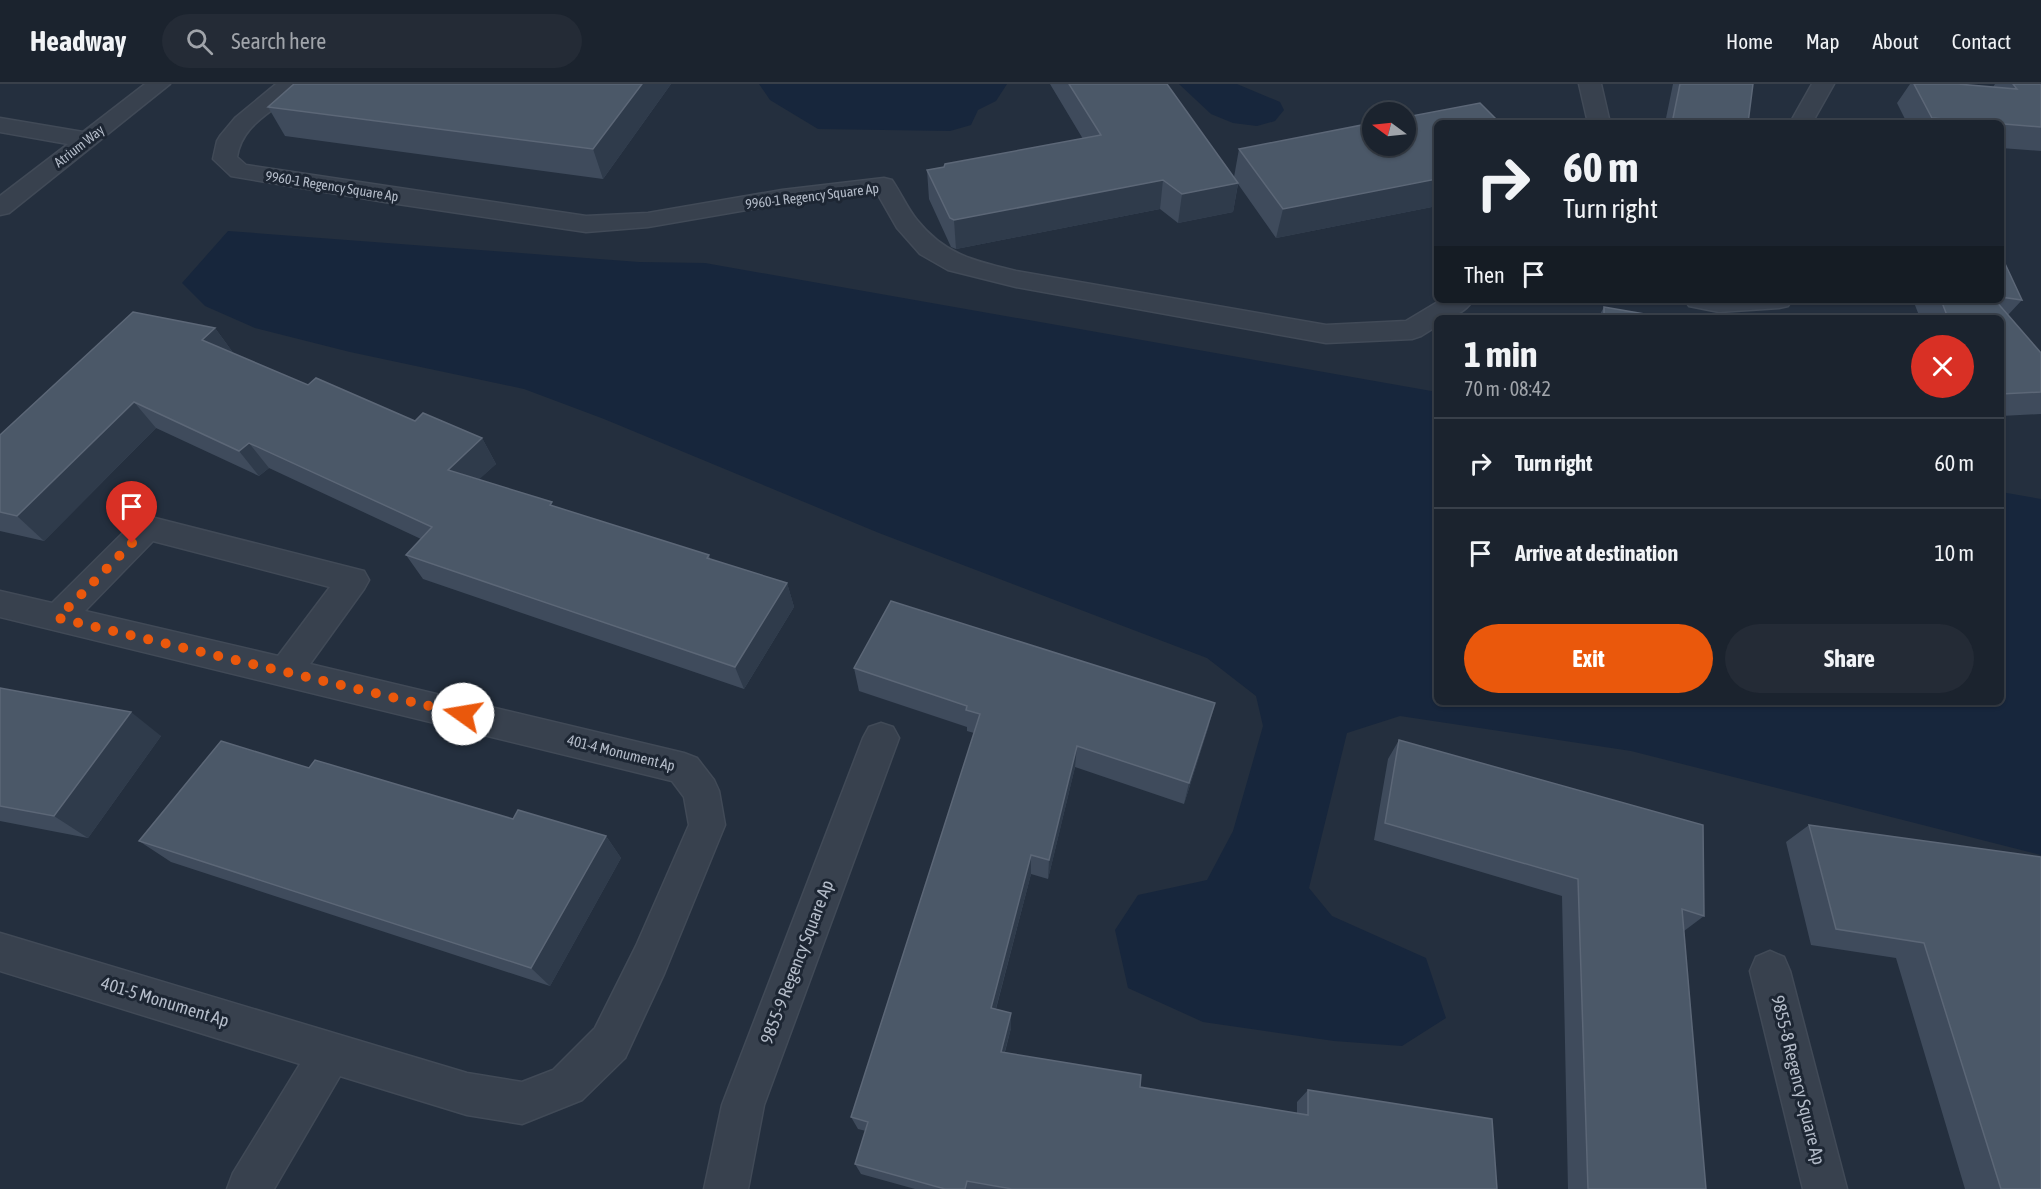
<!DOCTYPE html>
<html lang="en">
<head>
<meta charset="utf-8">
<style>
  body { margin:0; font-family:"Asap Condensed",sans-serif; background:#242b36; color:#f1f3f6; height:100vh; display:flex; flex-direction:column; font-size:22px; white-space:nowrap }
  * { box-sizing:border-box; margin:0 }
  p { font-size:20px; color:#a0a4aa }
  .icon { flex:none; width:33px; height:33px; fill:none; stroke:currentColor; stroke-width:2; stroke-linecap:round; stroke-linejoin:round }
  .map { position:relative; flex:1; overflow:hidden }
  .side { position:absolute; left:1434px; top:231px; width:570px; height:390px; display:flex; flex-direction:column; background:#1b232e; border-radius:9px; box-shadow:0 2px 4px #0004,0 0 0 2px #39404a }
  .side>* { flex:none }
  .top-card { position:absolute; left:1434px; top:36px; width:570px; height:183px; border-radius:9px; box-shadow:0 2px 4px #0004,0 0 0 2px #39404a; background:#1b232e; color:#f1f3f6; overflow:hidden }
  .needle { width:39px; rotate:285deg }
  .fabs { position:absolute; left:1362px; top:18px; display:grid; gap:12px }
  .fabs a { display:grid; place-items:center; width:54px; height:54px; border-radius:50%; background:#1b232e; box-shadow:0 2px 4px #0004,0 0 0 2px #39404a; font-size:30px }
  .pin { position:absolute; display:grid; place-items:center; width:51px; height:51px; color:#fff; margin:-62px -26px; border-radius:50% 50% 50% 0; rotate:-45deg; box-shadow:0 0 6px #0007 }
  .pin .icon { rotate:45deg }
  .me { position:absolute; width:66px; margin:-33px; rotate:283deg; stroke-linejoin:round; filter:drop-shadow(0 0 4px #0008) }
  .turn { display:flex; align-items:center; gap:21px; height:126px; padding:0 30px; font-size:27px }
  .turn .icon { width:78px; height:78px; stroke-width:2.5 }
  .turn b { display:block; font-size:42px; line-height:51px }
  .then { display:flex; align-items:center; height:57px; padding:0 30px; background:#0003; gap:12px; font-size:22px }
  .round { display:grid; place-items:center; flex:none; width:63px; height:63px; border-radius:32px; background:#242b36 }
  .overview { display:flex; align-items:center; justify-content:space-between; height:102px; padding:0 30px }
  h1 { font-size:36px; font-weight:700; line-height:45px }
  .cta { display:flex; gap:12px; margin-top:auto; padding:12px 30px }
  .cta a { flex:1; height:69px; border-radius:36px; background:#ea580c; color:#fff; font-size:24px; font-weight:700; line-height:69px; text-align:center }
  .cta a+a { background:#242b36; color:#f1f3f6 }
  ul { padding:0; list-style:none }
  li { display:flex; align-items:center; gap:18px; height:90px; padding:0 30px; border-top:2px solid #39404a }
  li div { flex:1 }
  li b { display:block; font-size:22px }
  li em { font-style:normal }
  header { display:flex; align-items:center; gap:36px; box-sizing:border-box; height:84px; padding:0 30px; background:#1b232e; border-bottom:2px solid #39404a }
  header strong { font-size:28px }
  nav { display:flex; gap:33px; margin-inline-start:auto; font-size:21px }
  .search { width:420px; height:54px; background:#242b36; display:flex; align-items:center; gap:15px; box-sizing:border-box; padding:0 21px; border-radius:33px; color:#a0a4aa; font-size:22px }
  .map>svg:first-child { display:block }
  .water { fill:#17263c }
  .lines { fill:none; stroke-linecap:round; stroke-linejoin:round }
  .minor-casing { stroke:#414a57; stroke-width:3 }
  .minor { fill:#38414e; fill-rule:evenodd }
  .wall { fill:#3f4b5c }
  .shaded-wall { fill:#2f3b4b }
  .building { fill:#4b5868; stroke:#5c6777; stroke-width:1.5 }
  .route { stroke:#ea580c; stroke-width:10; stroke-dasharray:0 18 }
  .labels { text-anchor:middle; stroke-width:6; stroke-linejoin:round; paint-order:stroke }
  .far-street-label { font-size:14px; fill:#b4bcc9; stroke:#1d2633 }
  .street-label { font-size:15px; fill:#b4bcc9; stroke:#1d2633 }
  .near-street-label { font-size:18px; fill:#b4bcc9; stroke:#1d2633 }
</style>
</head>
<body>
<header>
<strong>Headway</strong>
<div class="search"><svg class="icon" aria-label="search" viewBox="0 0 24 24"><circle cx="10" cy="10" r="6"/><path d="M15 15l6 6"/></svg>Search here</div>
<nav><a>Home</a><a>Map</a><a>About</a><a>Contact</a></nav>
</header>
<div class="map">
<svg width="2041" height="1105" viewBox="0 0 2041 1105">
  <rect width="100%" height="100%" fill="#242f3e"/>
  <!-- water -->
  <g class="water">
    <polygon points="759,0 1007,0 996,17 978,26 971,41 950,47 818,45 770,16"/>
    <polygon points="1179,0 1237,0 1280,18 1284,26 1275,37 1257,42 1233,39 1211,30"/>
    <polygon points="228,147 639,178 705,179 1437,308 1437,618 2001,618 2001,408 2041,415 2041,771 1631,667 1400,632 1347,649 1309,804 1332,832 1426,874 1446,934 1402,962 1334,957 1203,938 1128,904 1115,846 1138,811 1207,796 1233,747 1263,642 1256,612 1207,574 879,449 604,335 524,305 350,268 255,244 205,222 182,199"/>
  </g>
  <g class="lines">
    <!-- minor casing -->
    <g class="minor-casing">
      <g id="minor">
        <polygon points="145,0 170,0 9,129 0,131 0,112 68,60 0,48 0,34 83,48"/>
        <path d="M276 0H300C280 28 243 35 237 73L246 81 586 132 648 129 782 106 884 94 892 96C901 109 907 124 917 136 945 171 975 177 1016 187L1326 241 1406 237 1441 216H1473C1465 229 1451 234 1437 234V242L1421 252 1412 255 1326 259 1016 203 948 186 920 170 897 144 877 109 782 120 648 143 586 148 391 119 231 92 213 75 217 57 220 52 235 34Z"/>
        <polygon points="1579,0 1601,0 1610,39 1588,39"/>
        <polygon points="1812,0 1834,0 1812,39 1790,39"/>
        <polygon points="1685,216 1792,216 1788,222 1779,224 1719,228 1689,222"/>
        <path d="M147 432 364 487 369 496 364 505 310 580 684 669 697 674 714 696 719 707 725 741 664 890 625 974 582 1016 522 1040 467 1031 340 992 274 1105H227L233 1089 300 980 0 887V849L467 989 522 998 553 986 595 944 636 862 689 741 684 713 672 697 0 533V507L52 519 136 436ZM153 457 330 503 278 572 85 527Z"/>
        <polygon points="881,639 893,643 899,654 764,1021 748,1105 704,1105 722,1021 863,654 869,643"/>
        <polygon points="1770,867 1784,873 1790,887 1847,1105 1803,1105 1750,887 1756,873"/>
      </g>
    </g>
    <!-- minor -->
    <use href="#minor" class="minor"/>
  </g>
  <!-- wall -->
  <g class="wall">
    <polygon points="294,0 671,0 603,95 285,52 268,23"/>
    <polygon points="1050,0 1167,0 1234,93 1239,65 1437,39 1437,122 1276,154 1238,100 1233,128 1178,139 1160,125 956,165 951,163 929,115 927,86 1083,55"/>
    <polygon points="1673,0 1753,0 1748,39 1665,39"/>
    <polygon points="1910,0 1958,0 1993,3 1995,0 2041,0 2041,67 2001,64 2001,39 1907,39 1897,19"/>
    <polygon points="2001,171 2022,216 2008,231 2041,269 2041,330 2001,332 2001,234 1920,234 1913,216 2001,216"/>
    <polygon points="1604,223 1668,234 1598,234"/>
    <polygon points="215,244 234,270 308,301 415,337 482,354 496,380 479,395 554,423 709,471 710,475 787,499 794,523 744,605 423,495 406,471 421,455 269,384 259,392 156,344 44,457 0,447 0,351"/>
    <polygon points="854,584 1209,641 1184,720 1075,683 1048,795 1031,790 996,925 1011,929 1011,944 1005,968 1140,1003 1297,1029 1297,1018 1308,1006 1497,1105 915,1105 861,1090 855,1080 866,1047 858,1045 851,1033 974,649 967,647 967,643 859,607"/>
    <polygon points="0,604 161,652 88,754 0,737"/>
    <polygon points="1399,656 1704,832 1684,847 1706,1105 1568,1105 1562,812 1374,756 1388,675"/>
    <polygon points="309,684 513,735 606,752 621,774 550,902 171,778 139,757"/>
    <polygon points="1809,741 2041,773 2041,1105 1965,1105 1896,874 1811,861 1786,758"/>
  </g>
  <!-- shaded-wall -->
  <g class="shaded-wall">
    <polygon points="642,0 671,0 603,95 593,65"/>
    <polygon points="1437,95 1437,122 1276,154 1283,125"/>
    <polygon points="1163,96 1160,125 956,165 954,136"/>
    <polygon points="1238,99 1233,128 1178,139 1182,110"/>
    <polygon points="215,244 234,270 202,256"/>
    <polygon points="134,318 156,344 44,457 17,432"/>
    <polygon points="482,354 496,380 462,411 448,386"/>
    <polygon points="249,359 269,384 259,392 239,367"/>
    <polygon points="787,499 794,523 744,605 735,583"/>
    <polygon points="1215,619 1209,641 1184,720 1189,699"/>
    <polygon points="131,628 161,652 88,754 54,732"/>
    <polygon points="1077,662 1075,683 1048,795 1049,776"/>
    <polygon points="606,752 621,774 550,902 531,884"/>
    <polygon points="1031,771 1031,790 992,939 991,924"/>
    <polygon points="1011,929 1011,944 1001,981 1001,968"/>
  </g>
  <!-- building -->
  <g class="building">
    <polygon points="294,0 642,0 593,65 268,23"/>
    <polygon points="1069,0 1167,0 1238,99 1182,110 1163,96 954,136 950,134 927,86 944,83 945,80 1101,51"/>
    <polygon points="1680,0 1753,0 1748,39 1737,37 1737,39 1672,39"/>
    <polygon points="1914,0 1958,0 2017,5 2013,0 2041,0 2041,43 1932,34"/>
    <polygon points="1480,19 1500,39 1437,39 1437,95 1283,125 1239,65 1372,39 1372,62 1406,62 1406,33"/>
    <polygon points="2001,171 2022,216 2001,213"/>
    <polygon points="1941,216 1995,216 2041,269 2041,308 2001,310 2001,234 1948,234"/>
    <polygon points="1604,223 1668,234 1604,234"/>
    <polygon points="133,228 215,244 202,256 308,301 316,294 415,337 423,329 482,354 448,386 552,418 550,421 709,471 707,474 787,499 735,583 406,471 432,443 249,359 239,367 134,318 17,432 0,428 0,351"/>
    <polygon points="891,517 1215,619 1189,699 1077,662 1049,776 1031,771 991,924 1011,929 1001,968 1141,991 1140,1003 1308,1031 1308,1006 1492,1035 1497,1105 1012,1105 967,1097 965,1105 945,1105 855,1080 868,1038 851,1033 980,630 966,626 967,622 854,584"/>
    <polygon points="0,604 131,628 54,732 0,722"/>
    <polygon points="1399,656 1703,741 1704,832 1682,825 1706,1105 1588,1105 1578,795 1385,739"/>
    <polygon points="221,657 309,684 315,676 513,735 518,726 606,752 531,884 139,757"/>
    <polygon points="1809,741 2041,773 2041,1105 2001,1105 1924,859 1836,845"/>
  </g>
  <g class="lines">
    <!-- route -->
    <polyline class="route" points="132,459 58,534 463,630"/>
  </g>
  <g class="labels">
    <!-- far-street labels -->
    <g class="far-street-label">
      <text transform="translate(79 62) rotate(-38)" y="5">Atrium Way</text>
      <text transform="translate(332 102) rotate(9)" y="5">9960-1 Regency Square Ap</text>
      <text transform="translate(812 112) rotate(-7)" y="5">9960-1 Regency Square Ap</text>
    </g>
    <!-- street labels -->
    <g class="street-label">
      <text transform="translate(621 669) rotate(14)" y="5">401-4 Monument Ap</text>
    </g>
    <!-- near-street labels -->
    <g class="near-street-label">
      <text transform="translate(797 878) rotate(-69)" y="6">9855-9 Regency Square Ap</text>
      <text transform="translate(165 918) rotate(17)" y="6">401-5 Monument Ap</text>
      <text transform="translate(1798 996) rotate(76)" y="6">9855-8 Regency Square Ap</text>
    </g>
  </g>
</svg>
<div class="fabs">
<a><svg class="needle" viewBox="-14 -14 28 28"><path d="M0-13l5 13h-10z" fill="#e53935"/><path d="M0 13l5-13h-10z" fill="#a0a4aa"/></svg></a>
</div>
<div class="pin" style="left:132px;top:459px;background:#d93025"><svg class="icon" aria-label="arrive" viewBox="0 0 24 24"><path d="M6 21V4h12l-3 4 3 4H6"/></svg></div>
<svg class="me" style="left:463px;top:630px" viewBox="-20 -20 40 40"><circle r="19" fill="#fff"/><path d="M0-13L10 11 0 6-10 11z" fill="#ea580c"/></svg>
<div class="top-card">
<div class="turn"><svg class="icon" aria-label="right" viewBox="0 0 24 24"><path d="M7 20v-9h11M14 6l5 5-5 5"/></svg><div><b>60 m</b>Turn right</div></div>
<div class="then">Then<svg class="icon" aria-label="arrive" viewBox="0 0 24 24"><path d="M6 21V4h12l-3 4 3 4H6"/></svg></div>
</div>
<section class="side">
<div class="overview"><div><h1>1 min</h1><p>70 m · 08:42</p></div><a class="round" style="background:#d93025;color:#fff"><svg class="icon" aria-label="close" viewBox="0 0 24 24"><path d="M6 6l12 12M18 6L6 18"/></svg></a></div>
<ul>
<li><svg class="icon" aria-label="right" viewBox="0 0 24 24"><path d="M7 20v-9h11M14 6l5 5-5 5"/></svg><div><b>Turn right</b></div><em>60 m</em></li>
<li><svg class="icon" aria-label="arrive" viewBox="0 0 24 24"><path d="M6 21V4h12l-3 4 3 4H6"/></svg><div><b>Arrive at destination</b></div><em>10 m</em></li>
</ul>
<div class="cta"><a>Exit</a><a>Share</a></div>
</section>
</div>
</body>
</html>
